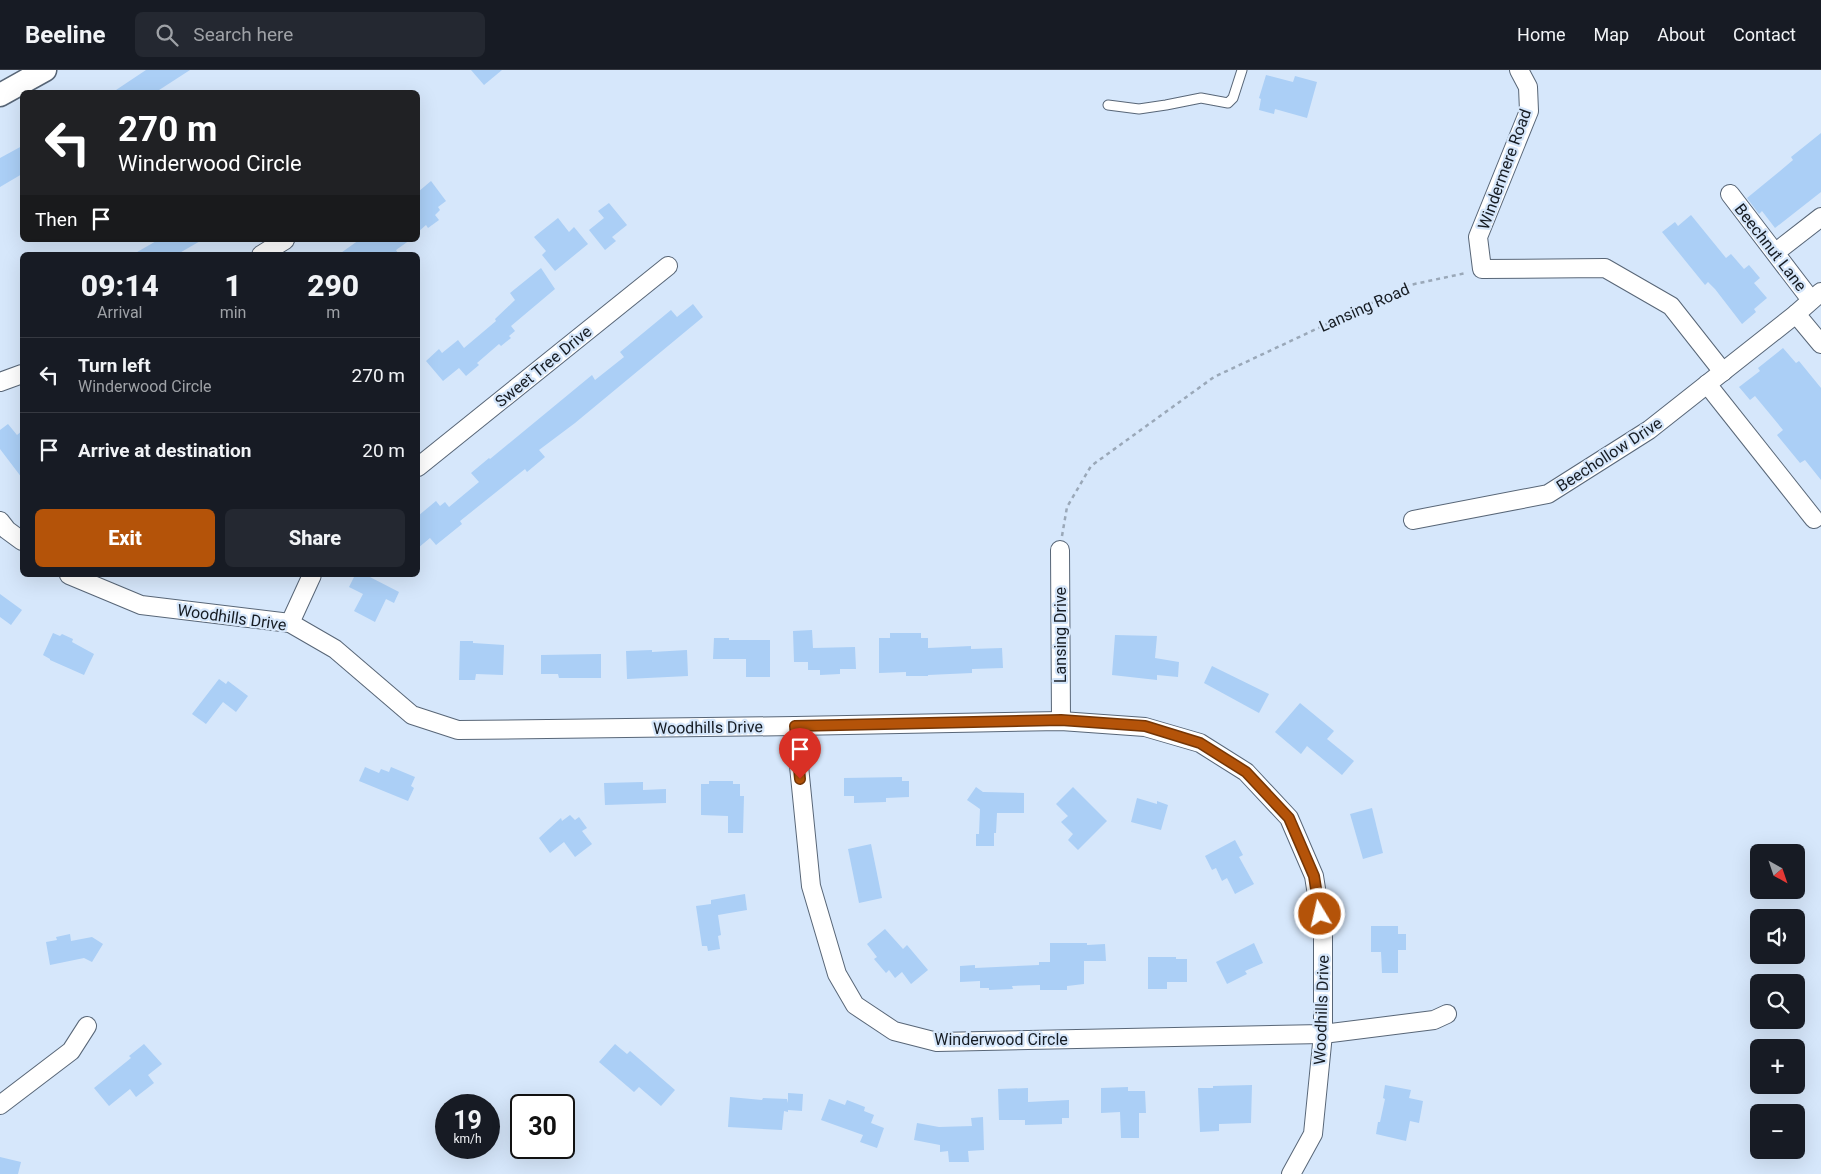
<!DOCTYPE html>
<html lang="en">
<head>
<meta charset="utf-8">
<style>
  body { margin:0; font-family:Roboto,sans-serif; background:#242831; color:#f1f3f6; height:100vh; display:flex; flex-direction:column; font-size:19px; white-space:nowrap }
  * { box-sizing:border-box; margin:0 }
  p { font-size:16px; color:#9ea1a6 }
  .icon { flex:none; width:28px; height:28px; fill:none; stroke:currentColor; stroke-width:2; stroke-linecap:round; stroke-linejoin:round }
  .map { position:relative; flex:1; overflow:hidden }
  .drawer { position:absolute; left:20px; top:182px; width:400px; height:325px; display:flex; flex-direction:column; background:#171b24; border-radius:8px; box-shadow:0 5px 20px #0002 }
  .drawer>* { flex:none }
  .banner { position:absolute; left:20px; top:20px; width:400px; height:152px; border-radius:8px; box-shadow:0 5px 20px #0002; background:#202124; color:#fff; overflow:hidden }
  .needle { width:32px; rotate:140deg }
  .buttons { position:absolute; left:1750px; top:774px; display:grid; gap:10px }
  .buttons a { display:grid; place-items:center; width:55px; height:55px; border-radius:8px; background:#171b24; box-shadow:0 5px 20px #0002; font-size:25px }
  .speed { position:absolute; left:435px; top:1024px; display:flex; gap:10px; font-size:25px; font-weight:700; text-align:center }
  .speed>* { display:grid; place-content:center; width:65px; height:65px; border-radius:50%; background:#171b24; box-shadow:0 5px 20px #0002; line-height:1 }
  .speed small { font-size:12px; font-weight:400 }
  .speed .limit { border:2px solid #111; border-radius:8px; background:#fff; color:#111 }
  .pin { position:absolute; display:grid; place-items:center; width:42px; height:42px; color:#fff; margin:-51px -21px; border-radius:50% 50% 50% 0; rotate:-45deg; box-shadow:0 0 5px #0007 }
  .pin .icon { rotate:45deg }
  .me { position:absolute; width:55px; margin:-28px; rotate:351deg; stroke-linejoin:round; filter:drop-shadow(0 0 4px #0008) }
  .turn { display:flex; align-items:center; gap:18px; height:105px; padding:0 15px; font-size:22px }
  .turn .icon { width:65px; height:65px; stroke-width:2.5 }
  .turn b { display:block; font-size:35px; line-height:42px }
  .then { display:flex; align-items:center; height:48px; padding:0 15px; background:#0003; gap:10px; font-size:19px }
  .eta { display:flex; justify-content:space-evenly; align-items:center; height:85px; text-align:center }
  .eta b { font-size:30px; font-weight:800; line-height:35px }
  .action { display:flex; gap:10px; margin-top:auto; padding:10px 15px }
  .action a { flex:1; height:58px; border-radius:8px; background:#b45309; color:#fff; font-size:20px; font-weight:800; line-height:58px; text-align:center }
  .action a+a { background:#242831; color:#f1f3f6 }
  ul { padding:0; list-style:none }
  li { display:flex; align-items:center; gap:15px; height:75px; padding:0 15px; border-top:1px solid #363941 }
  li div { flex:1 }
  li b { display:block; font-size:19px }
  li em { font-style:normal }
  header { display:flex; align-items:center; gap:30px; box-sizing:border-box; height:70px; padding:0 25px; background:#171b24; border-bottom:1px solid #363941 }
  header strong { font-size:24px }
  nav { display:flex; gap:28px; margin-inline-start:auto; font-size:18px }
  .search { width:350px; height:45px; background:#242831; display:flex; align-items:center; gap:12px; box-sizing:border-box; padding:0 18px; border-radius:8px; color:#9ea1a6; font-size:19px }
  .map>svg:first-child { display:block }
  .building { fill:#abcff6 }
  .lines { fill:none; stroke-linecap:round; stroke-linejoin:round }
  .service-casing { stroke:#586677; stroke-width:11 }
  .minor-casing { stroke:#586677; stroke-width:20 }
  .tertiary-casing { stroke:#586677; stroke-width:25 }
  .path { stroke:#9aa8b8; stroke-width:2.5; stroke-dasharray:4 4; stroke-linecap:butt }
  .service { stroke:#fff; stroke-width:9 }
  .minor { stroke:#fff; stroke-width:18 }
  .tertiary { stroke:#fff; stroke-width:22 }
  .route-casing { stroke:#753606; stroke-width:12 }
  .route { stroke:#b45309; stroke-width:9 }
  .labels { text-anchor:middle; stroke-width:4.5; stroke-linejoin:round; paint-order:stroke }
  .street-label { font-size:16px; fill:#161c23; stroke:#d6e7fb }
</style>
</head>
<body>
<header>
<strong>Beeline</strong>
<div class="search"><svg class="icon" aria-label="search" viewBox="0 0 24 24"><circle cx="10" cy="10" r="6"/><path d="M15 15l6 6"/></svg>Search here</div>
<nav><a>Home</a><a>Map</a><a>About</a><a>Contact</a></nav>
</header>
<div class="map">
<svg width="1821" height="1104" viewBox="0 0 1821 1104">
  <rect width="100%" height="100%" fill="#d6e7fb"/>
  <!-- building -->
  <g class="building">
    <polygon points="146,0 190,0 156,22 113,22"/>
    <polygon points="471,0 502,0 484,15"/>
    <polygon points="1266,5 1293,12 1295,6 1317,12 1307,48 1275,39 1274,44 1259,40 1261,29 1259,28"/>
    <polygon points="1821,63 1821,122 1775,158 1762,141 1759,144 1747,128 1780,101 1793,90 1791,87"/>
    <polygon points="22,76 22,104 0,117 0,88"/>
    <polygon points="431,111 446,131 438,137 440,140 435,145 439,150 428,158 426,155 418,162 418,122"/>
    <polygon points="609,133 627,155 612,167 616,171 605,180 589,160 604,148 598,141"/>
    <polygon points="1691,145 1726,188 1731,184 1744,199 1749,195 1760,208 1754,213 1767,228 1754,239 1756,242 1742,254 1715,219 1708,212 1705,215 1662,162 1675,152 1678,156"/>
    <polygon points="558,148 569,162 574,157 588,174 555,201 542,185 546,181 534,167"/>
    <polygon points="158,170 202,170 176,185 132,185"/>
    <polygon points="359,170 410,170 396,180 399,185 338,185"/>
    <polygon points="541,198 555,219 511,256 515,261 509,266 511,268 501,276 499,274 477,293 479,295 466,306 459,298 443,311 426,291 439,279 442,283 458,270 464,278 496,251 495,249 515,230 510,223"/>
    <polygon points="693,234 703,247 575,353 539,380 545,387 527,402 525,399 460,451 462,454 436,475 430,468 418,478 418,446 436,431 440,436 445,432 449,437 479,412 471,403 489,388 490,389 592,305 595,310 624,287 620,282 671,240 677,247"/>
    <polygon points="1783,278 1796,293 1799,291 1821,318 1821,410 1805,390 1800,393 1777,365 1783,360 1755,326 1750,330 1739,317 1760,301 1758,298"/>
    <polygon points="8,354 17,365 22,361 22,408 0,379 0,360"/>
    <polygon points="355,505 366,505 399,522 394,533 386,529 375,552 354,541 363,524 349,517"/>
    <polygon points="0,524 22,540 11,555 0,547"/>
    <polygon points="812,560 813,578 855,577 856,599 840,599 840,604 820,605 820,600 808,600 808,592 794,592 793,561"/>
    <polygon points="53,563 60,566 62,564 73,569 72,572 94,584 84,605 50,590 50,589 43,585"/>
    <polygon points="890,563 921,563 921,568 928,568 928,578 971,576 971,579 1002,578 1003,598 972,599 972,603 928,605 928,606 906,606 906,602 879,603 879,568 890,568"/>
    <polygon points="1115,565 1157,566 1155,588 1179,592 1178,607 1157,605 1157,610 1112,605"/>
    <polygon points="714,568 729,568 729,570 770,570 770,607 746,607 746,589 713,589"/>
    <polygon points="460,571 473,571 473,573 504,575 503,605 476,604 475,610 459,610"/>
    <polygon points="652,580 652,582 687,580 688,606 627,609 626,581"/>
    <polygon points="601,584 601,608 559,608 558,604 541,604 541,585"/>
    <polygon points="1212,596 1269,624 1259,643 1204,613"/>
    <polygon points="219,609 226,614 228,611 248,626 236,642 223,632 206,654 192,644"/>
    <polygon points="1300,633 1334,661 1327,669 1354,691 1342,705 1307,676 1301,684 1275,662"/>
    <polygon points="365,697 379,703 381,699 389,702 391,697 415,707 411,716 414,718 408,731 359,711"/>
    <polygon points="902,707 902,711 909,711 909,727 886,728 886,732 854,733 854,726 844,726 844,708"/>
    <polygon points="709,711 733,711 733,714 740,714 740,726 744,726 743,763 728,763 728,746 701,745 701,714 709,714"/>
    <polygon points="643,712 643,720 666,719 666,733 605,735 604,713"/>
    <polygon points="976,717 983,722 1024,723 1024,743 997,743 996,763 994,763 994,776 976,776 976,764 979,764 980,739 967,730"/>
    <polygon points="1073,717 1107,751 1078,780 1068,770 1073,764 1061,752 1068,746 1056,734"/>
    <polygon points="1137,728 1157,734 1157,731 1168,735 1161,760 1131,752"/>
    <polygon points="1372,738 1383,783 1363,789 1350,744"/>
    <polygon points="570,745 575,750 579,747 587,758 582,761 592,774 575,787 564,772 550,783 539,768 561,748 562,751"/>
    <polygon points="1235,770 1243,785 1239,787 1254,814 1235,824 1227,808 1222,811 1216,798 1212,800 1205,786"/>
    <polygon points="871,774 882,828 859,833 848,779"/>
    <polygon points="745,824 747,840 718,845 721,865 718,866 720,879 708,881 707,876 702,876 696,836 711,834 711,830"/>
    <polygon points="1371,856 1398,856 1398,864 1406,864 1406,880 1398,880 1398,903 1382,903 1381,882 1371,882"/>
    <polygon points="885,859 903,879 907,875 928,900 911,914 902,902 895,908 889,900 886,903 874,889 877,887 867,874"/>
    <polygon points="70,864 71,871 92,867 103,874 92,892 84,888 50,895 46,872 57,870 56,867"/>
    <polygon points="1050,873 1087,873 1087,875 1105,874 1106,891 1084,891 1084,914 1067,916 1067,920 1040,920 1040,915 1012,916 1013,919 989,920 989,918 980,918 980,911 960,912 960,896 975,895 975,898 1039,895 1039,892 1050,892"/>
    <polygon points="1254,873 1263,893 1245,901 1247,904 1227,914 1216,892"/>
    <polygon points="1148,887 1176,887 1176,889 1187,889 1187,912 1167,912 1167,919 1148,919"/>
    <polygon points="144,974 162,994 148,1005 154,1013 136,1027 130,1019 109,1036 94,1018 131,988 129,986"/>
    <polygon points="615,974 627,984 630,981 675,1020 661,1036 639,1017 634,1022 599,992"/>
    <polygon points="1252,1015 1251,1053 1219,1054 1219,1061 1200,1062 1198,1018 1213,1018 1213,1016"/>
    <polygon points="1385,1015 1411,1020 1409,1028 1423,1031 1419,1053 1410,1051 1406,1071 1376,1064 1378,1052 1380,1052 1385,1029 1383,1028"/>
    <polygon points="1128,1017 1128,1021 1145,1021 1146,1043 1139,1043 1139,1068 1121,1068 1120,1042 1101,1043 1101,1018"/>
    <polygon points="1028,1018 1028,1032 1069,1030 1069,1048 1062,1048 1062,1054 1025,1055 1025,1050 999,1050 998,1019"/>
    <polygon points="788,1023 803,1024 802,1041 788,1040 788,1042 784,1041 782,1060 728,1057 730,1027 762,1030 763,1028 787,1029 788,1033"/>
    <polygon points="829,1029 845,1035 847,1030 865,1037 864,1041 874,1045 871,1053 884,1058 877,1078 860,1072 863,1065 821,1050"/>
    <polygon points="983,1047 984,1080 968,1081 969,1092 949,1092 948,1081 940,1082 940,1075 914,1070 917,1053 939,1057 972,1056 971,1048"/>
    <polygon points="0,1087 21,1092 18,1104 0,1104"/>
  </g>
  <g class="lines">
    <!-- service casing -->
    <g class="service-casing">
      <polyline id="service" points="1108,35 1139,39 1166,35 1201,28 1228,33 1233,28 1242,0"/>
    </g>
    <!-- minor casing -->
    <g class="minor-casing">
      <g id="minor">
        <polyline points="1519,0 1528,17 1529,41 1478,167 1482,199 1605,198 1671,236 1723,302"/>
        <polyline points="1730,124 1811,230"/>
        <polyline points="1776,182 1821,147"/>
        <polyline points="261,185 285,170"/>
        <polyline points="1796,244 1821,274"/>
        <polyline points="0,312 22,304"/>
        <polyline points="1707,314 1814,449"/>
        <polyline points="418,397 668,196"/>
        <polyline points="1413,450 1548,424 1649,360 1796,244 1821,222"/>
        <polyline points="0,451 7,460 22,471"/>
        <polyline points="1060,480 1061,651"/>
        <polyline points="69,505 141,535 290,553 335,579 412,645 458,660 795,656 1061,651 1145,657 1200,673 1246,702 1289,748 1314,806 1323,863 1323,964 1313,1064 1291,1104"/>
        <polyline points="290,553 312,505"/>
        <polyline points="795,656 811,816 837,904 855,935 894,961 937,972 1323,964 1434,950 1447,944"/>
        <polyline points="0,1035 71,981 87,956"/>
      </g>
    </g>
    <!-- tertiary casing -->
    <g class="tertiary-casing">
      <polyline id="tertiary" points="0,25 45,0"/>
    </g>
    <!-- path -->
    <polyline class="path" points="1062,466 1067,437 1091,396 1214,307 1410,215 1466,203"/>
    <!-- service -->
    <use href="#service" class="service"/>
    <!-- minor -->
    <use href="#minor" class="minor"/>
    <!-- tertiary -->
    <use href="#tertiary" class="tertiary"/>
  </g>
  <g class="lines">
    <!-- route casing -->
    <g class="route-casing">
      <polyline id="route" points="800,709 795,656 1061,650 1145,656 1200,673 1246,702 1289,748 1314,806 1320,844"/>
    </g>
    <!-- route -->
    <use href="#route" class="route"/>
  </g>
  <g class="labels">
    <!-- street labels -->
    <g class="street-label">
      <text transform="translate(1504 99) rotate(-70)" y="6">Windermere Road</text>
      <text transform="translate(1771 177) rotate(52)" y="6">Beechnut Lane</text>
      <text transform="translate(1364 237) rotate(-24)" y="6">Lansing Road</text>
      <text transform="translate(543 296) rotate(-39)" y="6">Sweet Tree Drive</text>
      <text transform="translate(1609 384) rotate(-33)" y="6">Beechollow Drive</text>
      <text transform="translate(232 547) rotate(8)" y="6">Woodhills Drive</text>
      <text transform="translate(1060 565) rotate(-90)" y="6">Lansing Drive</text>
      <text transform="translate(708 657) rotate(-1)" y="6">Woodhills Drive</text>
      <text transform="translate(1321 940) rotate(-88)" y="6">Woodhills Drive</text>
      <text x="1001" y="975">Winderwood Circle</text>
    </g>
  </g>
</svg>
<div class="buttons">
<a><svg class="needle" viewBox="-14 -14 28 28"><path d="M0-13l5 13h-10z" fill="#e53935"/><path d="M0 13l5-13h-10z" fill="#9ea1a6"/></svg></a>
<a><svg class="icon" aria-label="sound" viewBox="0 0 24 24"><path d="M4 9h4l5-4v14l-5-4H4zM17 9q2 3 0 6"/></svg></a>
<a><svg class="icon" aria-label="search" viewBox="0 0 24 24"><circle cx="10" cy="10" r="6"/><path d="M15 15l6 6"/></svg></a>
<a>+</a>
<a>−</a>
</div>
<div class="speed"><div>19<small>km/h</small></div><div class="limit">30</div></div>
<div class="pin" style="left:800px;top:709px;background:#d93025"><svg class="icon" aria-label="arrive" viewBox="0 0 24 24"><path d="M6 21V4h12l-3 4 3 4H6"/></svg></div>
<svg class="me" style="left:1320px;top:844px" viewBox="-20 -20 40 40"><circle r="17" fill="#b45309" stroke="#fff" stroke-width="3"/><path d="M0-11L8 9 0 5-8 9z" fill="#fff"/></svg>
<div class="banner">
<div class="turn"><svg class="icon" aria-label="left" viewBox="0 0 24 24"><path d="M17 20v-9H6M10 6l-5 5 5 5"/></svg><div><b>270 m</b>Winderwood Circle</div></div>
<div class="then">Then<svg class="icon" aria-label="arrive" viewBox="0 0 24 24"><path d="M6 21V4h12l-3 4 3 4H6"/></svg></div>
</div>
<section class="drawer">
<div class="eta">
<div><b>09:14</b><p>Arrival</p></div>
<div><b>1</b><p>min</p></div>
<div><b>290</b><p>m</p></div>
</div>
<ul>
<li><svg class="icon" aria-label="left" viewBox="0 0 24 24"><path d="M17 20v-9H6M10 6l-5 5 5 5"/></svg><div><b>Turn left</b><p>Winderwood Circle</p></div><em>270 m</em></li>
<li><svg class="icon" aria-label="arrive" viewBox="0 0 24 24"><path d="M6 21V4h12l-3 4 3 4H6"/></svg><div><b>Arrive at destination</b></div><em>20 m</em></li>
</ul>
<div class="action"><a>Exit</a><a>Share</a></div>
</section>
</div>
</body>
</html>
